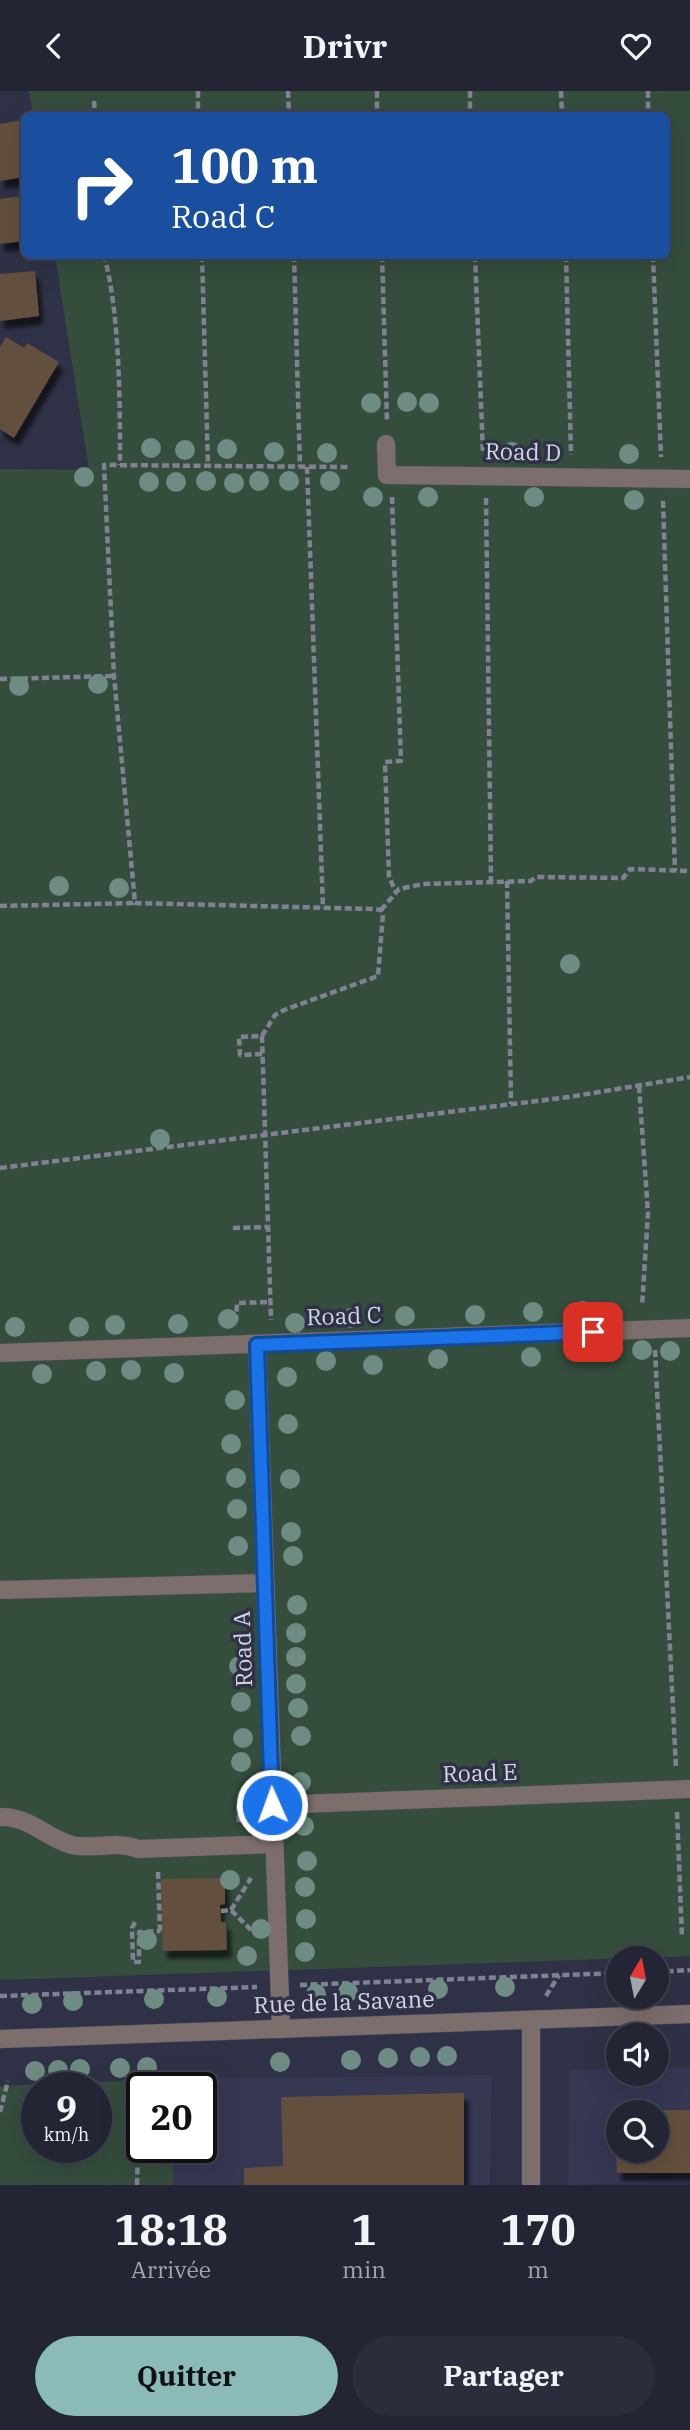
<!DOCTYPE html>
<html lang="fr">
<head>
<meta charset="utf-8">
<style>
  body { margin:0; font-family:"IBM Plex Serif",serif; background:#2b2d3c; color:#f1f3f6; height:100vh; display:flex; flex-direction:column; font-size:26px; white-space:nowrap }
  * { box-sizing:border-box; margin:0 }
  p { font-size:23px; color:#a3a5ac }
  .icon { flex:none; width:38px; height:38px; fill:none; stroke:currentColor; stroke-width:2; stroke-linecap:round; stroke-linejoin:round }
  .map { position:relative; height:2094px; overflow:hidden }
  .drawer { display:flex; flex-direction:column; background:#232534; flex:1 }
  .drawer>* { flex:none }
  .banner { position:absolute; left:21px; top:21px; width:649px; height:147px; border-radius:10px; box-shadow:0 7px 28px #0002,0 0 0 2px #40424f; background:#1a4fa0; color:#fff; overflow:hidden }
  .needle { width:46px; rotate:10deg }
  .tools { position:absolute; left:606px; top:1855px; display:grid; gap:14px }
  .tools a { display:grid; place-items:center; width:63px; height:63px; border-radius:50%; background:#232534; box-shadow:0 7px 28px #0002,0 0 0 2px #40424f; font-size:35px }
  .speed { position:absolute; left:21px; top:1981px; display:flex; gap:14px; font-size:35px; font-weight:700; text-align:center }
  .speed>* { display:grid; place-content:center; width:91px; height:91px; border-radius:50%; background:#232534; box-shadow:0 7px 28px #0002,0 0 0 2px #40424f; line-height:1 }
  .speed small { font-size:18px; font-weight:400 }
  .speed .limit { border:4px solid #111; border-radius:10px; background:#fff; color:#111 }
  .pin { position:absolute; display:grid; place-items:center; width:60px; height:60px; color:#fff; margin:-30px; border-radius:14px; box-shadow:0 4px 10px #0006 }
  .me { position:absolute; width:77px; margin:-38px; rotate:358deg; stroke-linejoin:round; filter:drop-shadow(0 0 5px #0008) }
  .turn { display:flex; align-items:center; gap:24px; height:147px; padding:0 35px; font-size:32px }
  .turn .icon { width:91px; height:91px; stroke-width:2.5 }
  .turn b { display:block; font-size:49px; line-height:60px }
  .eta { display:flex; justify-content:space-evenly; align-items:center; height:119px; text-align:center }
  .eta b { font-size:42px; font-weight:800; line-height:49px }
  .button { display:flex; gap:14px; margin-top:auto; padding:14px 35px }
  .button a { flex:1; height:80px; border-radius:42px; background:#8bbbb9; color:#111; font-size:28px; font-weight:800; line-height:80px; text-align:center }
  .button a+a { background:#2b2d3c; color:#f1f3f6 }
  header { display:flex; justify-content:space-between; align-items:center; height:91px; padding:0 35px; background:#232534; font-size:32px; font-weight:800 }
  .map>svg:first-child { display:block }
  .built { fill:#353753; fill-rule:evenodd }
  .green { fill:#344d3d; fill-rule:evenodd }
  .building { fill:#62503d; filter:url(#shadow) }
  .lines { fill:none; stroke-linecap:round; stroke-linejoin:round }
  .minor-casing { stroke:#4d4f62; stroke-width:19 }
  .path { stroke:#808294; stroke-width:4.5; stroke-dasharray:7 3.5; stroke-linecap:butt }
  .minor { stroke:#7c6e6c; stroke-width:18 }
  .tree { fill:#6e8c83 }
  .route-casing { stroke:#114b97; stroke-width:18 }
  .route { stroke:#1a73e8; stroke-width:12 }
  .labels { text-anchor:middle; stroke-width:7; stroke-linejoin:round; paint-order:stroke }
  .street-label { font-size:23px; fill:#d4d6e4; stroke:#2f3146 }
</style>
</head>
<body>
<header><svg class="icon" aria-label="back" viewBox="0 0 24 24"><path d="M15 5l-7 7 7 7"/></svg>Drivr<svg class="icon" aria-label="heart" viewBox="0 0 24 24"><path d="M12 20l-8-8c-3-5 5-10 8-4 3-6 11-1 8 4z"/></svg></header>
<div class="map">
<svg width="690" height="2094" viewBox="0 0 690 2094">
  <defs>
    <filter id="shadow"><feDropShadow dx="4.5" dy="8" stdDeviation="2" flood-color="#0009"/></filter>
  </defs>
  <rect width="100%" height="100%" fill="#2f3146"/>
  <!-- built -->
  <g class="built">
    <path d="M690 1976V2092L568 2094 569 1979 618 1978V1983H656V1977ZM618 2021H656V2060H618Z"/>
    <polygon points="492,1984 490,2094 173,2094 173,2056 201,2056 201,1997 173,1997 173,1988"/>
  </g>
  <!-- green -->
  <g class="green">
    <polygon points="29,0 690,0 690,1865 0,1889 0,378 89,379 55,165 667,164 667,24 33,24"/>
    <path d="M173 1988V1997H142V2056H173V2094H0V1995ZM37 1997H96V2056H37Z"/>
  </g>
  <!-- building -->
  <g class="building">
    <polygon points="24,29 24,86 0,90 0,33"/>
    <polygon points="22,105 24,150 0,153 0,108"/>
    <polygon points="35,180 39,225 0,230 0,183"/>
    <polygon points="6,246 24,257 27,252 59,271 14,347 0,338 0,256"/>
    <polygon points="225,1787 225,1813 220,1814 221,1831 226,1831 227,1859 163,1860 161,1788"/>
    <polygon points="464,2002 464,2094 244,2094 244,2077 283,2075 281,2006"/>
    <polygon points="656,2019 690,2019 690,2082 617,2082 616,2060 656,2060"/>
  </g>
  <g class="lines">
    <!-- minor casing -->
    <g class="minor-casing">
      <g id="minor">
        <polyline points="386,353 387,384 690,388"/>
        <polyline points="257,1254 281,1938"/>
        <polyline points="0,1262 690,1237"/>
        <polyline points="0,1499 265,1492"/>
        <polyline points="273,1714 690,1698"/>
        <path d="M0 1726C29 1725 46 1747 72 1754 94 1759 117 1749 138 1758L274 1753"/>
        <polyline points="0,1948 690,1923"/>
        <polyline points="531,2094 531,1929"/>
      </g>
    </g>
    <!-- path -->
    <g class="path">
      <polyline points="198,0 198,24"/>
      <polyline points="288,0 289,24"/>
      <polyline points="377,0 377,24"/>
      <polyline points="470,0 470,24"/>
      <polyline points="561,0 562,24"/>
      <polyline points="648,0 648,24"/>
      <polyline points="94,10 95,24"/>
      <path d="M104 164C120 222 120 313 120 374"/>
      <polyline points="202,164 208,375"/>
      <polyline points="294,164 300,376"/>
      <polyline points="382,164 387,331"/>
      <polyline points="475,164 483,363"/>
      <polyline points="566,164 571,364"/>
      <polyline points="653,164 661,366"/>
      <polyline points="307,376 323,817"/>
      <polyline points="392,406 401,670 385,671 389,786 396,801"/>
      <polyline points="486,407 491,791"/>
      <polyline points="663,410 675,780"/>
      <polyline points="0,588 114,585"/>
      <polyline points="507,790 511,1013"/>
      <polyline points="0,815 135,812"/>
      <polyline points="381,819 399,798 423,793 531,790 536,786 623,787 630,778 690,780"/>
      <polyline points="262,945 275,924 284,919 378,885 383,823 381,819 375,818 135,812 114,585 104,374 350,376"/>
      <polyline points="262,963 240,964 239,946 262,945 271,1229"/>
      <polyline points="639,995 648,1122 642,1215"/>
      <polyline points="0,1077 569,1006 690,986"/>
      <polyline points="233,1137 267,1136"/>
      <polyline points="236,1231 237,1212 270,1211"/>
      <polyline points="655,1259 676,1677"/>
      <polyline points="677,1721 682,1846"/>
      <polyline points="239,1731 238,1711 251,1710"/>
      <polyline points="158,1781 160,1840 163,1840"/>
      <polyline points="231,1819 251,1787"/>
      <polyline points="221,1820 231,1819 253,1841"/>
      <polyline points="135,1831 132,1837 133,1871 139,1871 139,1841 160,1840"/>
      <polyline points="656,1881 690,1879"/>
      <polyline points="300,1894 618,1882"/>
      <polyline points="0,1905 257,1896"/>
      <polyline points="546,1905 559,1884"/>
      <polyline points="0,2021 8,1990"/>
      <polyline points="137,2094 140,1985"/>
    </g>
    <!-- minor -->
    <use href="#minor" class="minor"/>
  </g>
  <!-- trees -->
  <g class="tree">
    <circle cx="407" cy="311" r="10"/>
    <circle cx="371" cy="312" r="10"/>
    <circle cx="429" cy="312" r="10"/>
    <circle cx="151" cy="357" r="10"/>
    <circle cx="227" cy="358" r="10"/>
    <circle cx="185" cy="359" r="10"/>
    <circle cx="274" cy="361" r="10"/>
    <circle cx="512" cy="361" r="10"/>
    <circle cx="327" cy="362" r="10"/>
    <circle cx="629" cy="363" r="10"/>
    <circle cx="84" cy="386" r="10"/>
    <circle cx="206" cy="390" r="10"/>
    <circle cx="259" cy="390" r="10"/>
    <circle cx="289" cy="390" r="10"/>
    <circle cx="330" cy="390" r="10"/>
    <circle cx="149" cy="391" r="10"/>
    <circle cx="176" cy="391" r="10"/>
    <circle cx="234" cy="392" r="10"/>
    <circle cx="373" cy="406" r="10"/>
    <circle cx="428" cy="406" r="10"/>
    <circle cx="534" cy="406" r="10"/>
    <circle cx="634" cy="409" r="10"/>
    <circle cx="98" cy="593" r="10"/>
    <circle cx="19" cy="595" r="10"/>
    <circle cx="59" cy="795" r="10"/>
    <circle cx="119" cy="797" r="10"/>
    <circle cx="570" cy="873" r="10"/>
    <circle cx="160" cy="1048" r="10"/>
    <circle cx="583" cy="1220" r="10"/>
    <circle cx="533" cy="1221" r="10"/>
    <circle cx="475" cy="1224" r="10"/>
    <circle cx="405" cy="1225" r="10"/>
    <circle cx="351" cy="1227" r="10"/>
    <circle cx="228" cy="1228" r="10"/>
    <circle cx="295" cy="1232" r="10"/>
    <circle cx="178" cy="1233" r="10"/>
    <circle cx="115" cy="1234" r="10"/>
    <circle cx="15" cy="1236" r="10"/>
    <circle cx="79" cy="1236" r="10"/>
    <circle cx="642" cy="1259" r="10"/>
    <circle cx="670" cy="1260" r="10"/>
    <circle cx="596" cy="1261" r="10"/>
    <circle cx="531" cy="1266" r="10"/>
    <circle cx="438" cy="1268" r="10"/>
    <circle cx="326" cy="1270" r="10"/>
    <circle cx="373" cy="1274" r="10"/>
    <circle cx="131" cy="1279" r="10"/>
    <circle cx="96" cy="1280" r="10"/>
    <circle cx="174" cy="1282" r="10"/>
    <circle cx="42" cy="1283" r="10"/>
    <circle cx="287" cy="1286" r="10"/>
    <circle cx="235" cy="1309" r="10"/>
    <circle cx="288" cy="1333" r="10"/>
    <circle cx="231" cy="1353" r="10"/>
    <circle cx="236" cy="1387" r="10"/>
    <circle cx="290" cy="1388" r="10"/>
    <circle cx="237" cy="1418" r="10"/>
    <circle cx="291" cy="1441" r="10"/>
    <circle cx="238" cy="1455" r="10"/>
    <circle cx="293" cy="1465" r="10"/>
    <circle cx="297" cy="1514" r="10"/>
    <circle cx="296" cy="1542" r="10"/>
    <circle cx="296" cy="1566" r="10"/>
    <circle cx="239" cy="1575" r="10"/>
    <circle cx="296" cy="1593" r="10"/>
    <circle cx="241" cy="1611" r="10"/>
    <circle cx="298" cy="1617" r="10"/>
    <circle cx="301" cy="1645" r="10"/>
    <circle cx="243" cy="1647" r="10"/>
    <circle cx="241" cy="1671" r="10"/>
    <circle cx="301" cy="1691" r="10"/>
    <circle cx="304" cy="1735" r="10"/>
    <circle cx="307" cy="1770" r="10"/>
    <circle cx="230" cy="1789" r="10"/>
    <circle cx="305" cy="1796" r="10"/>
    <circle cx="306" cy="1828" r="10"/>
    <circle cx="261" cy="1838" r="10"/>
    <circle cx="147" cy="1849" r="10"/>
    <circle cx="305" cy="1861" r="10"/>
    <circle cx="247" cy="1865" r="10"/>
    <circle cx="505" cy="1896" r="10"/>
    <circle cx="438" cy="1898" r="10"/>
    <circle cx="348" cy="1901" r="10"/>
    <circle cx="316" cy="1903" r="10"/>
    <circle cx="217" cy="1906" r="10"/>
    <circle cx="154" cy="1908" r="10"/>
    <circle cx="73" cy="1910" r="10"/>
    <circle cx="32" cy="1913" r="10"/>
    <circle cx="447" cy="1965" r="10"/>
    <circle cx="420" cy="1966" r="10"/>
    <circle cx="388" cy="1967" r="10"/>
    <circle cx="351" cy="1969" r="10"/>
    <circle cx="280" cy="1971" r="10"/>
    <circle cx="147" cy="1976" r="10"/>
    <circle cx="120" cy="1977" r="10"/>
    <circle cx="80" cy="1978" r="10"/>
    <circle cx="58" cy="1979" r="10"/>
    <circle cx="35" cy="1980" r="10"/>
  </g>
  <g class="lines">
    <!-- route casing -->
    <g class="route-casing">
      <polyline id="route" points="272,1714 257,1254 593,1241"/>
    </g>
    <!-- route -->
    <use href="#route" class="route"/>
  </g>
  <g class="labels">
    <!-- street labels -->
    <g class="street-label">
      <text transform="translate(523 361) rotate(1)" y="8">Road D</text>
      <text transform="translate(344 1225) rotate(-2)" y="8">Road C</text>
      <text transform="translate(243 1558) rotate(-92)" y="8">Road A</text>
      <text transform="translate(480 1682) rotate(-2)" y="8">Road E</text>
      <text transform="translate(344 1911) rotate(-2)" y="8">Rue de la Savane</text>
    </g>
  </g>
</svg>
<div class="tools">
<a><svg class="needle" viewBox="-14 -14 28 28"><path d="M0-13l5 13h-10z" fill="#e53935"/><path d="M0 13l5-13h-10z" fill="#a3a5ac"/></svg></a>
<a><svg class="icon" aria-label="sound" viewBox="0 0 24 24"><path d="M4 9h4l5-4v14l-5-4H4zM17 9q2 3 0 6"/></svg></a>
<a><svg class="icon" aria-label="search" viewBox="0 0 24 24"><circle cx="10" cy="10" r="6"/><path d="M15 15l6 6"/></svg></a>
</div>
<div class="speed"><div>9<small>km/h</small></div><div class="limit">20</div></div>
<div class="pin" style="left:593px;top:1241px;background:#d93025"><svg class="icon" aria-label="arrive" viewBox="0 0 24 24"><path d="M6 21V4h12l-3 4 3 4H6"/></svg></div>
<svg class="me" style="left:272px;top:1714px" viewBox="-20 -20 40 40"><circle r="17" fill="#1a73e8" stroke="#fff" stroke-width="3"/><path d="M0-11L8 9 0 5-8 9z" fill="#fff"/></svg>
<div class="banner">
<div class="turn"><svg class="icon" aria-label="right" viewBox="0 0 24 24"><path d="M7 20v-9h11M14 6l5 5-5 5"/></svg><div><b>100 m</b>Road C</div></div>
</div>
</div>
<section class="drawer">
<div class="eta">
<div><b>18:18</b><p>Arrivée</p></div>
<div><b>1</b><p>min</p></div>
<div><b>170</b><p>m</p></div>
</div>
<div class="button"><a>Quitter</a><a>Partager</a></div>
</section>
</body>
</html>
